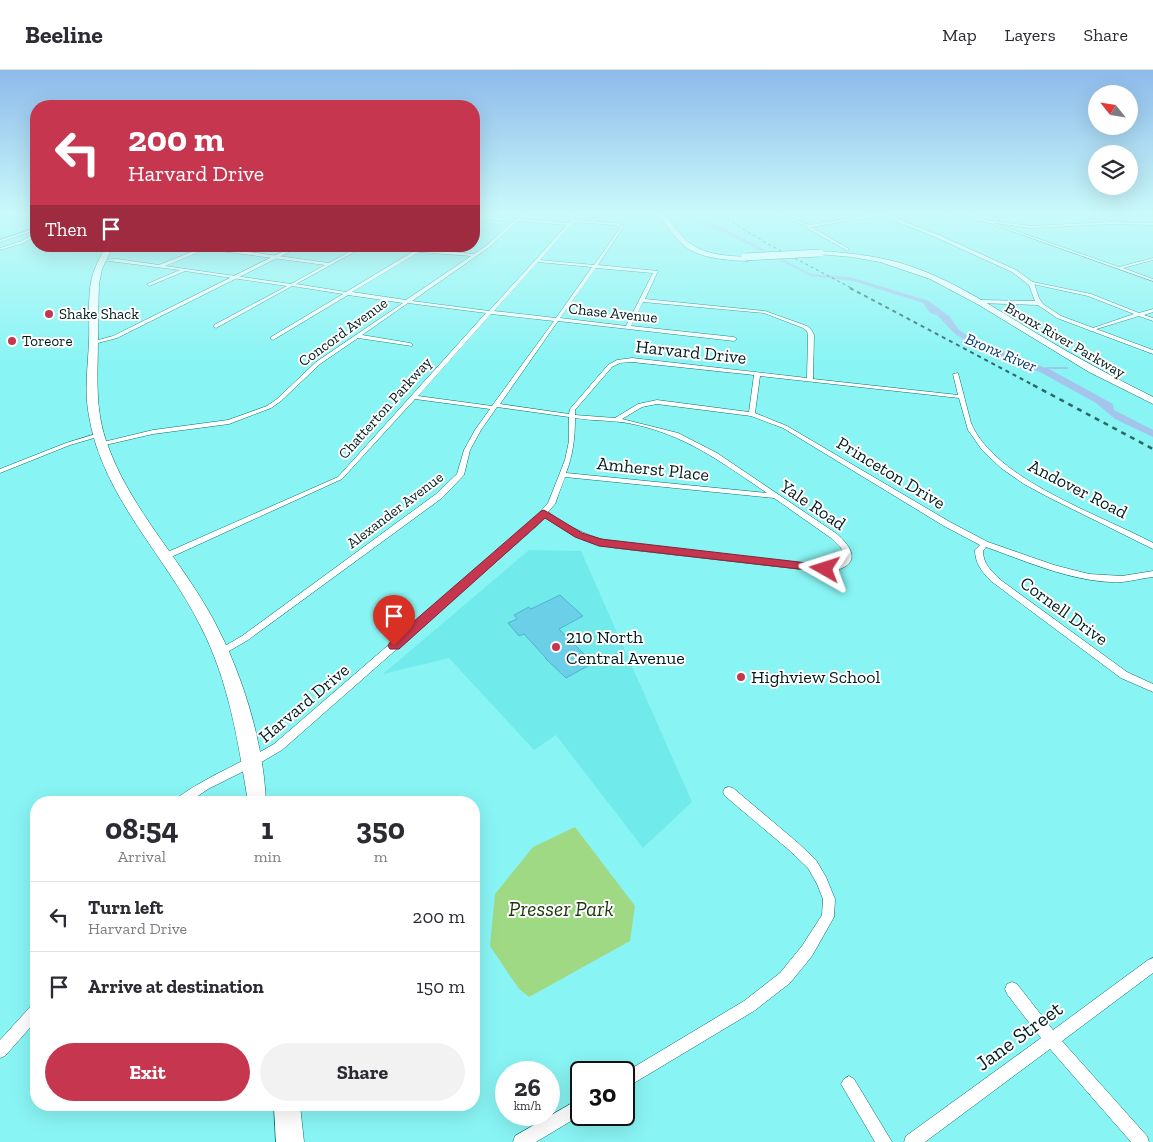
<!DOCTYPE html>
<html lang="en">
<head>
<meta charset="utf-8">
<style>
  body { margin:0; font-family:"Zilla Slab",serif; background:#f2f2f3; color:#2b2b33; height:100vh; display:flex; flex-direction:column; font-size:19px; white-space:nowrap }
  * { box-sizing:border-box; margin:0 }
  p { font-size:16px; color:#7c7c81 }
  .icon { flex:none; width:28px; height:28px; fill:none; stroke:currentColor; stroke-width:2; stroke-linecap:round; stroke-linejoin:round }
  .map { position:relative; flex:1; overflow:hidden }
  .sheet { position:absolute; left:30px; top:726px; width:450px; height:315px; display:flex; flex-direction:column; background:#fff; border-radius:20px; box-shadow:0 5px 20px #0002 }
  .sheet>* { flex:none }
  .guide { position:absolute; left:30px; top:30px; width:450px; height:152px; border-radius:20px; box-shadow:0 5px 20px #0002; background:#c6364f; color:#fff; overflow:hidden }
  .needle { width:32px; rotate:300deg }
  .buttons { position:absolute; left:1088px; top:15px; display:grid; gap:10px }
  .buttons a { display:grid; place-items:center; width:50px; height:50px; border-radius:50%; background:#fff; box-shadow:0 5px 20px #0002; font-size:25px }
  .speed { position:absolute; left:495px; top:991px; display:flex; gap:10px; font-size:25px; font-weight:700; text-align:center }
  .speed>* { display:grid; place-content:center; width:65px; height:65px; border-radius:50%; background:#fff; box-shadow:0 5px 20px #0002; line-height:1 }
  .speed small { font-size:12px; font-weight:400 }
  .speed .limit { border:2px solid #111; border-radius:8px; background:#fff; color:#111 }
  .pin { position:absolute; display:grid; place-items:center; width:42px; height:42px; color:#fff; margin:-51px -21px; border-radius:50% 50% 50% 0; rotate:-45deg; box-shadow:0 0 5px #0007 }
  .pin .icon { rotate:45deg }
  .me { position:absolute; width:55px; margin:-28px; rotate:276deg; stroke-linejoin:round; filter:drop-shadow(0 0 4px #0008) }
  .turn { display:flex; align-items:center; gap:18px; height:105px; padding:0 15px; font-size:22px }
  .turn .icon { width:65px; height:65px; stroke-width:2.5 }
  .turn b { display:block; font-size:35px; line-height:42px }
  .then { display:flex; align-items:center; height:48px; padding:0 15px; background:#0003; gap:10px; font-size:19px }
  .eta { display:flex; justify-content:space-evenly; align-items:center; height:85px; text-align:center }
  .eta b { font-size:30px; font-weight:700; line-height:35px }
  .primary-button { display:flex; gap:10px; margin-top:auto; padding:10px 15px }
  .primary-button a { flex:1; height:58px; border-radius:30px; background:#c6364f; color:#fff; font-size:20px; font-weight:700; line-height:58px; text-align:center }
  .primary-button a+a { background:#f2f2f3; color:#2b2b33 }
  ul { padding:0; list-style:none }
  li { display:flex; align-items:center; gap:15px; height:70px; padding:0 15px; border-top:1px solid #e1e1e2 }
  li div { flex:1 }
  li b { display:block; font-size:19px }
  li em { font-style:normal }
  header { display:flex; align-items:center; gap:30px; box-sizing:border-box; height:70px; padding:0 25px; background:#fff; border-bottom:1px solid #e1e1e2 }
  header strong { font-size:24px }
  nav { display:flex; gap:28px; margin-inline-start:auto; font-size:18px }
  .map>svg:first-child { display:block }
  .built { fill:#70eaeb }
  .green { fill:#a0d983 }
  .water { fill:#a5c4ec }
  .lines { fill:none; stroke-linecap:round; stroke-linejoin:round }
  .stream { stroke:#a5c4ec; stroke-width:2 }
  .building { fill:#6acfe7; stroke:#4fb5cd }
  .minor-casing { stroke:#0f6d6e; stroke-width:1 }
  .tertiary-casing { stroke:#0f6d6e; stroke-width:1 }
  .primary-casing { stroke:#0f6d6e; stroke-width:1 }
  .trunk-casing { stroke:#0f6d6e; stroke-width:1 }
  .minor { fill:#fff; fill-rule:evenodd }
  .tertiary { fill:#fff; fill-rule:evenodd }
  .primary { fill:#fff; fill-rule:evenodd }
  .trunk { fill:#fff; fill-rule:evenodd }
  .rail-far2 { stroke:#2e6565; stroke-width:1; stroke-dasharray:3 3; stroke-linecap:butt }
  .rail-far1 { stroke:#2e6565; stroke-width:2; stroke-dasharray:4 4; stroke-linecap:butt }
  .rail { stroke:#2e6565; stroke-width:2.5; stroke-dasharray:5 5; stroke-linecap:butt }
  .trunk-bridge-casing { stroke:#0f6d6e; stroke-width:8; stroke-linecap:butt }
  .trunk-bridge { stroke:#fff; stroke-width:7 }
  .route { fill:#c6364f; stroke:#812333 }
  .poi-dot { fill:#c6364f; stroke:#fff; stroke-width:2 }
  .labels { text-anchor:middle; stroke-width:4; stroke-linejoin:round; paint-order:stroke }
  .far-street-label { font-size:15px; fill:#001d1e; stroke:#fff }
  .far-poi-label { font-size:15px; fill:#001d1e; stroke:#fff; text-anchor:start }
  .far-water-label { font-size:16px; font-style:italic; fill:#023976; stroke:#fff }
  .street-label { font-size:18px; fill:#001d1e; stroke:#fff }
  .poi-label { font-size:18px; fill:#001d1e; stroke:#fff; text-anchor:start }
  .near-park-label { font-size:21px; font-style:italic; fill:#1d390c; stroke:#fff }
  .near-street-label { font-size:21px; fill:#001d1e; stroke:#fff }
</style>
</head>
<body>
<header>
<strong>Beeline</strong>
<nav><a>Map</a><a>Layers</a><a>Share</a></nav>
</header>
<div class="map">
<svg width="1153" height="1072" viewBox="0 0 1153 1072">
  <rect width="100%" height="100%" fill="#89f4f4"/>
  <!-- built -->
  <polygon class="built" points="529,480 581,481 692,732 643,778 556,665 534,680 449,588 383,604"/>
  <!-- green -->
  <polygon class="green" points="575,757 635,836 630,871 529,927 519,919 490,876 495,824 533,777"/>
  <!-- water -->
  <polygon class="water" points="678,143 686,143 723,158 811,204 850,207 929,231 950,247 959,260 968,266 990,278 1049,299 1113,334 1114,340 1153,360 1153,367 1115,349 1096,333 1040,302 988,282 956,265 937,245 930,243 923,233 853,211 811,206 723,162"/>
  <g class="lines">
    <!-- stream -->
    <polyline class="stream" points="1044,300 1047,298 1067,298"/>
  </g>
  <!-- building -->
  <polygon class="building" points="560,525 583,546 559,559 593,593 566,608 545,588 546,588 524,564 519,566 508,553 517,549 514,545 529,537 531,539"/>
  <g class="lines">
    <!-- minor casing -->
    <g class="minor-casing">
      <g id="minor">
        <path d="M523 143H527L520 149 569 153 571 150 570 143H573L575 150 616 153 624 156 598 195 658 201 645 229 765 241 807 256 811 259 814 265 813 309 958 325 953 304 958 303 971 353C995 410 1101 445 1153 473V479L1050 428 1024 414 1001 398 982 380 968 360 959 328 760 306 755 343 787 356 950 452 988 472 1054 495 1089 504 1122 506 1153 501V507C1143 508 1132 511 1122 512 1077 514 1028 492 986 477L983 481C983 494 992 502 1002 511L1127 602 1153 614V622L1121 608 991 511C982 502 975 493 975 480L980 475 944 456 783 358 751 346 657 334 642 337 622 349 678 363 717 383 837 464C860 484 856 499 825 502L615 478C589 473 567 462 544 447L539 454 282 680 258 694 208 719 189 732H176L177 728C207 706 242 693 274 674L533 450 548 433 565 390 569 371V347L497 337 481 360 470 380 464 405 442 428 248 570 224 584H218L216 582 218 580 242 566 436 424 457 404 464 380 475 360 490 339 415 329 342 409 169 488H163L162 486 163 484 338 407 486 243 408 233 362 265 410 273 412 274V276L358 268 320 294 281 331 271 338 229 354 153 364 101 376 98 374 99 373 153 360 228 350 267 336 277 329 316 292 403 233 348 225 273 270 270 268 271 267 343 224 292 216 216 258 213 256 214 255 287 216 185 201 149 216 147 214 180 200 101 190 117 189 159 195 201 178 193 176H206L329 193 360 176H365L296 214 346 222 414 181 365 176 417 179 422 176H427L422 179 474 184 486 176 514 151 474 148V146L516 149ZM518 151 567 155 489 241 412 231 488 178ZM573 152 615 155 621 157 594 195 540 190ZM206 179 325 195 291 214 165 196ZM419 182 471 186 406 230 352 222ZM538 192 592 197 556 248 494 241ZM596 198 653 203 626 256 560 248ZM643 232 764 243 803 258 807 261 808 265 807 308 632 288 617 290 608 295 570 339 569 344 500 334 558 251 734 271 737 269 734 267 631 256ZM491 244 554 251 492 336 418 326ZM632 292 754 305 749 342 657 330 638 334 615 348 575 345V340L612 297 620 293ZM575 348C593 351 611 350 628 353 685 364 721 392 767 423L566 403C573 385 575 368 575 348ZM565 407 774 428 831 468 841 478 844 488 839 494 825 496 615 472C590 468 569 457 548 442L555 434Z"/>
        <polygon points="882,143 883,145 811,157 849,179 848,181 807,158 807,156 775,145 778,144 810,155"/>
        <polygon points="961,143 965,143 1119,197 1153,188 1153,190 1123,198 1153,209 1153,211"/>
        <polygon points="1081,143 1085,143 1113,153 1110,154"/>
        <polygon points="36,158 36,160 0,172 0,170"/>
        <polygon points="35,163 36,163 36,165 24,173 0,180 0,178 22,171"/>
        <polygon points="1028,211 1091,224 1139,243 1153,239 1153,242 1144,245 1153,248 1153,251 1139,246 1090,261 1090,259 1134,244 1088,226 1028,213"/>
        <polygon points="99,363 102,365 101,366 70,375 0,403 0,399 66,373"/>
        <polygon points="729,717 733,718 797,772 816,790 826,807 835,829 834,847 812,886 790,913 754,941 624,1019 624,1003 744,931 780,903 802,876 822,845 823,829 817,814 808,798 789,780 725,726 723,722 725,718"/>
        <polygon points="1153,888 1153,903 1062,971 1147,1066 1149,1072 1131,1072 1050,979 925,1072 904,1072 906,1066 1041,968 1007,924 1005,919 1007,914 1012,912 1017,914 1053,960 1148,890"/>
        <polygon points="36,934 36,951 5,986 0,988 0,970 31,936"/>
        <polygon points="849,1006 854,1009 892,1072 875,1072 841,1014 844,1009"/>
        <polygon points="581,1028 581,1045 536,1072 513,1072 515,1066"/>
      </g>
    </g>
    <!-- tertiary casing -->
    <g class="tertiary-casing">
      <g id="tertiary">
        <polygon points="876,143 881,143 939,165 1016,200 1034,213 1039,228 1043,234 1061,246 1153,280 1153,284 1057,248 1038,235 977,233 976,232 979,230 1035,231 1029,215 1012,202 935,167"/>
        <polygon points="922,143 931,143 1031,156 1111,152 1153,153 1153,155 1111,154 1031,158"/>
        <polygon points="294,176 301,176 117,268 94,274 91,272 113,266"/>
      </g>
    </g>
    <!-- primary casing -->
    <g class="primary-casing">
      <g id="primary">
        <path d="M106 176H113L102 199 99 214C98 232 99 250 98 267 98 305 94 340 108 376 128 431 168 476 199 525 236 583 263 663 266 732H248C238 671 229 611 200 555 165 485 102 426 89 346 84 322 88 296 89 271 90 250 87 228 92 207 95 196 101 186 106 176Z"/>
        <polygon points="274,1035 300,1035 304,1072 276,1072"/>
      </g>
    </g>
    <!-- trunk casing -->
    <g class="trunk-casing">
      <g id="trunk">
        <path d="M656 143H662C671 150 677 161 685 169 701 185 727 186 748 187L752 189 748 191C726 190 698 189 681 173 672 164 665 152 656 143Z"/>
        <path d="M820 181C851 183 880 186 910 196 955 211 996 239 1036 263 1074 286 1113 307 1153 327V334L1089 302 979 235 930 209 880 192 852 187 818 184 817 183Z"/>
      </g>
    </g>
    <!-- minor -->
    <use href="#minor" class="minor"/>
    <!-- tertiary -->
    <use href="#tertiary" class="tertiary"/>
    <!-- primary -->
    <use href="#primary" class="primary"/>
    <!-- trunk -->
    <use href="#trunk" class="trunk"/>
    <!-- rail-far2 -->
    <polyline class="rail-far2" points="717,143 768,174 853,219"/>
    <!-- rail-far1 -->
    <polyline class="rail-far1" points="850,218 1035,316"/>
    <!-- rail -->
    <polyline class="rail" points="1033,315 1153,379"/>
    <!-- trunk-bridge casing -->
    <g class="trunk-bridge-casing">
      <polyline id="trunk-bridge" points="745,187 820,183"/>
    </g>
    <!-- trunk-bridge -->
    <use href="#trunk-bridge" class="trunk-bridge"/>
  </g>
  <!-- sky -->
  <linearGradient id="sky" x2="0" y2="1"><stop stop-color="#8dbaea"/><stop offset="0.49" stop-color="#cafafa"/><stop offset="1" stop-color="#cafafa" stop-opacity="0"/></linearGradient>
  <rect width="1153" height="293" fill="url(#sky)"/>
  <!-- route -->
  <polygon class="route" points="544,440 582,463 601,469 825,495 831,499 825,502 599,476 575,467 545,448 399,579 390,579 388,576 390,572 541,441"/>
  <!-- markers -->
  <g class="poi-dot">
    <circle cx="49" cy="244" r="5"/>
    <circle cx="12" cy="271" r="5"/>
    <circle cx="556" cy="577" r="5"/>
    <circle cx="741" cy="607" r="5"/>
  </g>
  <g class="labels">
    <!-- far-street labels -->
    <g class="far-street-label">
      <text transform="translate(613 243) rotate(6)" y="5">Chase Avenue</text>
      <text transform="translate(343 262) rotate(-36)" y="5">Concord Avenue</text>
      <text transform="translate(1065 270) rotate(30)" y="5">Bronx River Parkway</text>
      <text transform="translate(385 338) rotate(-48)" y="5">Chatterton Parkway</text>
      <text transform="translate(395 440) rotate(-37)" y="5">Alexander Avenue</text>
    </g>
    <!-- far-poi labels -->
    <g class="far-poi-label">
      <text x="59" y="249">Shake Shack</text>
      <text x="22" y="276">Toreore</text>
    </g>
    <!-- far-water labels -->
    <g class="far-water-label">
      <text transform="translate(1001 282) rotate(23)" y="6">Bronx River</text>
    </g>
    <!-- street labels -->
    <g class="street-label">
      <text transform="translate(691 282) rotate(6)" y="6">Harvard Drive</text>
      <text transform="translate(653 399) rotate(6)" y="6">Amherst Place</text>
      <text transform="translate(891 403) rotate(31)" y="6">Princeton Drive</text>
      <text transform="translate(1078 419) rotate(27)" y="6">Andover Road</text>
      <text transform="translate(813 435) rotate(34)" y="6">Yale Road</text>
      <text transform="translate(1064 541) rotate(36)" y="6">Cornell Drive</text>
      <text transform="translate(304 633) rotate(-40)" y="6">Harvard Drive</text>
    </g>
    <!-- poi labels -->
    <g class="poi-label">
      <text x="566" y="573">210 North<tspan x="566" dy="21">Central Avenue</tspan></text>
      <text x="751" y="613">Highview School</text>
    </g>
    <!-- near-park labels -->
    <g class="near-park-label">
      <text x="561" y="846">Presser Park</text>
    </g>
    <!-- near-street labels -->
    <g class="near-street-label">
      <text transform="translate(1019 966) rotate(-36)" y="7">Jane Street</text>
    </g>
  </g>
</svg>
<div class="buttons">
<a><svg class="needle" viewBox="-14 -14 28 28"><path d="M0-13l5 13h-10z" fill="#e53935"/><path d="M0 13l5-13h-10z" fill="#7c7c81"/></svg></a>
<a><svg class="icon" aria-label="layers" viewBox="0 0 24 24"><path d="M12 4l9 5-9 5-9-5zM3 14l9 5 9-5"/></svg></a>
</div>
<div class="speed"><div>26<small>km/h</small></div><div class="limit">30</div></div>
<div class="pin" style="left:394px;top:576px;background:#d93025"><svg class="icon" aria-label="arrive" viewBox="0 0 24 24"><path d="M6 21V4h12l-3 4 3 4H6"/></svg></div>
<svg class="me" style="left:825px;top:499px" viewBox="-20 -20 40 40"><path d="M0-17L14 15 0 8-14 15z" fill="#c6364f" stroke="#fff" stroke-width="4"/></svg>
<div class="guide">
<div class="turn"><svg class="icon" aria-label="left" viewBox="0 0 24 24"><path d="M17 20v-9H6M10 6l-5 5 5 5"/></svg><div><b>200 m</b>Harvard Drive</div></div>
<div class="then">Then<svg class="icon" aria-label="arrive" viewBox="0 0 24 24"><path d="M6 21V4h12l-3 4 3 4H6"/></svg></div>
</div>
<section class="sheet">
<div class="eta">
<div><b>08:54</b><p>Arrival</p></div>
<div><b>1</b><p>min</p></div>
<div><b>350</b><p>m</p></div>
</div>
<ul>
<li><svg class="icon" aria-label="left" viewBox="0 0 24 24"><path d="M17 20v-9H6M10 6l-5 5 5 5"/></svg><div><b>Turn left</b><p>Harvard Drive</p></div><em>200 m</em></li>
<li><svg class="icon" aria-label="arrive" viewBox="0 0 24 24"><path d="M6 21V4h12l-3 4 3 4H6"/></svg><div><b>Arrive at destination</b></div><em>150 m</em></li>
</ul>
<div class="primary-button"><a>Exit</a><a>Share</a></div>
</section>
</div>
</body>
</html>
